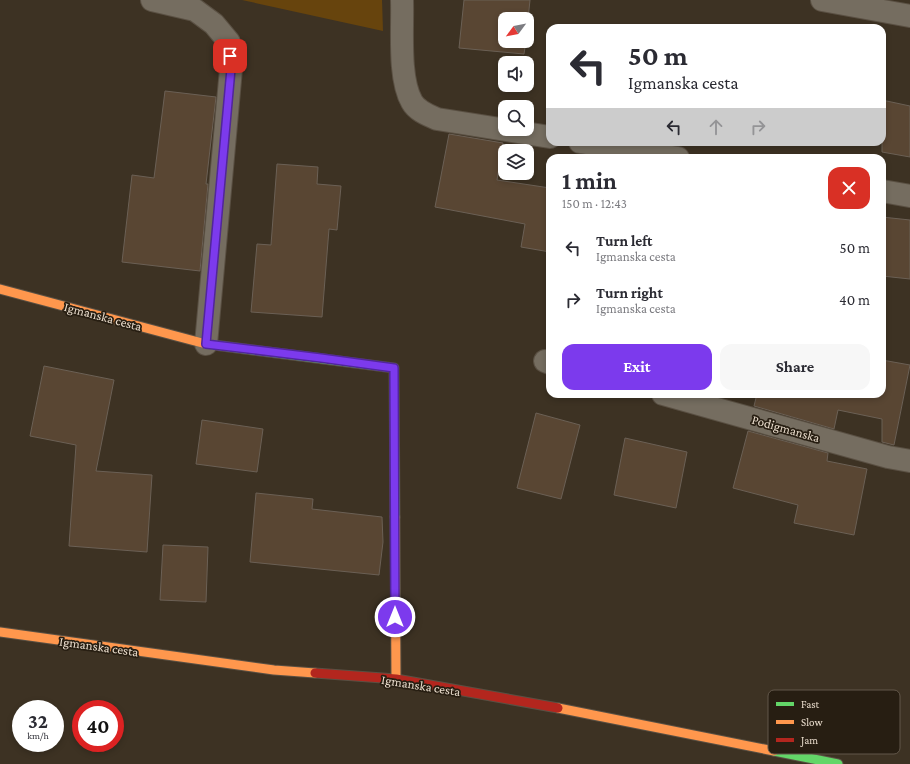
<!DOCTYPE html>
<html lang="en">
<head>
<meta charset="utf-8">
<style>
  body { margin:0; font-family:"Crimson Pro",serif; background:#f7f7f7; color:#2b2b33; height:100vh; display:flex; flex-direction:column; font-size:15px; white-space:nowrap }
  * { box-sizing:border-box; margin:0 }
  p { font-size:13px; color:#7c7c81 }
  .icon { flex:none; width:22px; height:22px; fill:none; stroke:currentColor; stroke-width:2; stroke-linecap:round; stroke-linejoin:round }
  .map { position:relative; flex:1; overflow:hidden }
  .panel { position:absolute; left:546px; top:154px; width:340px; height:244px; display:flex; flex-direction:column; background:#fff; border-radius:12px; box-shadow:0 2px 6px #0003 }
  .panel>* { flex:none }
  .hud { position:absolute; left:546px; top:24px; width:340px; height:122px; border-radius:12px; box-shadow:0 2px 6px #0003; background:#fff; color:#2b2b33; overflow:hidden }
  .needle { width:26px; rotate:238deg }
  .controls { position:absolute; left:498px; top:12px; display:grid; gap:8px }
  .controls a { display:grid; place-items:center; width:36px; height:36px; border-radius:8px; background:#fff; box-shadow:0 2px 6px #0003; font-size:20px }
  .speed { position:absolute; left:12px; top:700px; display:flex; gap:8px; font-size:20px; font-weight:700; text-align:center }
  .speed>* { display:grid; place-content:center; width:52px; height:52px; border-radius:50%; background:#fff; box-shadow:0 2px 6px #0003; line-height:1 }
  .speed small { font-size:10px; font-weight:400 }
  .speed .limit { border:6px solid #d22; background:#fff; color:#111 }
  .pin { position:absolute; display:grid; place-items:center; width:34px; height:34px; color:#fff; margin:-17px; border-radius:8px; box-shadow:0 2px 6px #0006 }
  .me { position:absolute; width:44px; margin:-22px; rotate:0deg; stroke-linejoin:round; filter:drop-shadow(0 0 3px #0008) }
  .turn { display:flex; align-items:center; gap:14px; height:84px; padding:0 16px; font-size:18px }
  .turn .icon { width:52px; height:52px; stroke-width:2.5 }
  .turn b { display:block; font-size:28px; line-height:34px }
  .lanes { display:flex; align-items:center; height:38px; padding:0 16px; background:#0003; justify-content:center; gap:20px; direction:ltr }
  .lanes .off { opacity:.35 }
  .round { display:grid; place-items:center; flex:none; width:42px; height:42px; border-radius:12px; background:#f7f7f7 }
  .headline { display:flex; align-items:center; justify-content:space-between; height:68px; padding:0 16px }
  h1 { font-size:24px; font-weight:700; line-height:30px }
  .primary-button { display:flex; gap:8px; margin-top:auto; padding:8px 16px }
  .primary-button a { flex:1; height:46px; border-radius:12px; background:#7c3aed; color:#fff; font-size:16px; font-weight:700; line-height:46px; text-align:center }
  .primary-button a+a { background:#f7f7f7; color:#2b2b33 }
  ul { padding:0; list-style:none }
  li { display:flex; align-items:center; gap:12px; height:52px; padding:0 16px }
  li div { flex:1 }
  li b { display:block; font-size:15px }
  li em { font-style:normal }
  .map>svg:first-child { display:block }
  .green { fill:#67440d }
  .building { fill:#594633; stroke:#6b6055 }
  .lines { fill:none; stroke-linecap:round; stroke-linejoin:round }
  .street-casing { stroke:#5a5043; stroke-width:24 }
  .fast-casing { stroke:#5a5043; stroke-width:11 }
  .slow-casing { stroke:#5a5043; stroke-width:11 }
  .jam-casing { stroke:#5a5043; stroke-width:11 }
  .street { stroke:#756d60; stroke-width:22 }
  .fast { stroke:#63d668; stroke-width:9 }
  .slow { stroke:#ff974d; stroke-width:9 }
  .jam { stroke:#b3261e; stroke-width:9 }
  .route-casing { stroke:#51269a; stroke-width:10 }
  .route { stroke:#7c3aed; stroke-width:7 }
  .labels { text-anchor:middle; stroke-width:3.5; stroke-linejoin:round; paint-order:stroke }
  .street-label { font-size:13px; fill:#eaddcd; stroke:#271e12 }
  .key { fill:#271e12; stroke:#62574a; stroke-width:1 }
  .key-label { font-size:11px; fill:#eaddcd }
</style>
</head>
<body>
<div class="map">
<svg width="910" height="764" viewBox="0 0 910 764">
  <rect width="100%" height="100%" fill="#3d3223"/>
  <!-- green -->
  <polygon class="green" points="242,0 382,0 383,31"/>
  <!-- building -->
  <g class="building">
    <polygon points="464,0 530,0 527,29 527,19 505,19 505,41 526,41 524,54 459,48"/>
    <polygon points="165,91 216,97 206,184 208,184 200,271 122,262 132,175 154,178"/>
    <polygon points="882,100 910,106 910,157 882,152"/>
    <polygon points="449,134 503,143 497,180 550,188 550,252 521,247 525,224 435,207"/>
    <polygon points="277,164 318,167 317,184 341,186 337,230 329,229 322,317 251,312 257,244 271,245"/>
    <polygon points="882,217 910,220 910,279 882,276"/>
    <polygon points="882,360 910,365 894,445 882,442 882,419 838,410 834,429 754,406 757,394 882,394"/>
    <polygon points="44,366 114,380 96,471 152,475 147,552 69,546 76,445 30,436"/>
    <polygon points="536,413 580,425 561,499 517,488"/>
    <polygon points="202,420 263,429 257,472 196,464"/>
    <polygon points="748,431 828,453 827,461 867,469 854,535 794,523 798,505 733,488"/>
    <polygon points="625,438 687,452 676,508 614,495"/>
    <polygon points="256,493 313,499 312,509 382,517 383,542 379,575 250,562"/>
    <polygon points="163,545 208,547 206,602 160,600"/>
  </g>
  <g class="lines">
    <!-- street casing -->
    <g class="street-casing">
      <g id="street">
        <polyline points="152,0 195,10 214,24 229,42 231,69 206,344"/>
        <path d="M402 0C403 28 398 78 412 102 417 111 428 115 437 119L550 137"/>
        <polyline points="822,0 910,16"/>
        <polyline points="580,142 678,158"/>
        <polyline points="882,191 910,196"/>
        <polyline points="545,361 550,363"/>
        <polyline points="663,394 888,457 910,461"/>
      </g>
    </g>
    <!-- fast casing -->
    <g class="fast-casing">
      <g id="fast">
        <polyline points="206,344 394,368 395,517"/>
        <polyline points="774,751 838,764"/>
      </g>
    </g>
    <!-- slow casing -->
    <g class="slow-casing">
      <g id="slow">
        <polyline points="0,289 206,344"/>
        <polyline points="395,517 396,679"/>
        <polyline points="0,632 274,670 315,673"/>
        <polyline points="558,708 774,751"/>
      </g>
    </g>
    <!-- jam casing -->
    <g class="jam-casing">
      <polyline id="jam" points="315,673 396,679 558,708"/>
    </g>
    <!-- street -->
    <use href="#street" class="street"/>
    <!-- fast -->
    <use href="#fast" class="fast"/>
    <!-- slow -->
    <use href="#slow" class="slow"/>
    <!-- jam -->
    <use href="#jam" class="jam"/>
  </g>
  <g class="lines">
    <!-- route casing -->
    <g class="route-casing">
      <polyline id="route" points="230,56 231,69 206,344 321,358 394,368 395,617"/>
    </g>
    <!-- route -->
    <use href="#route" class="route"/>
  </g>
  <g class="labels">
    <!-- street labels -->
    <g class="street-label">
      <text transform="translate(103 316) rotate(15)" y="5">Igmanska cesta</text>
      <text transform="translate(786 428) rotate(16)" y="5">Podigmanska</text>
      <text transform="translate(99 646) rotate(8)" y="5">Igmanska cesta</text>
      <text transform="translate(421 685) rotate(9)" y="5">Igmanska cesta</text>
    </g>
  </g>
  <!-- legend -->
  <rect x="768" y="690" width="132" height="64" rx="6" class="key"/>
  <rect x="776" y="702" width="18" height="4" fill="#63d668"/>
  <rect x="776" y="720" width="18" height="4" fill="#ff974d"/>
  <rect x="776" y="738" width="18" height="4" fill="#b3261e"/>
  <g class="key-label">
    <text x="801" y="708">Fast</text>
    <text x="801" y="726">Slow</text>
    <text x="801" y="744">Jam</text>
  </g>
</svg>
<div class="controls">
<a><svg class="needle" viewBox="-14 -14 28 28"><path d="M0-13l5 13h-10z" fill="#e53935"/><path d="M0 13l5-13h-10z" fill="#7c7c81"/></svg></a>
<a><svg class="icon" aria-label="sound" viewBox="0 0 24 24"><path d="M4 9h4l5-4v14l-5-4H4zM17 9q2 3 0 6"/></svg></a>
<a><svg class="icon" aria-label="search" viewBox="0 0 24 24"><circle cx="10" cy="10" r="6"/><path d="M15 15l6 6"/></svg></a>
<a><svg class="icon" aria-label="layers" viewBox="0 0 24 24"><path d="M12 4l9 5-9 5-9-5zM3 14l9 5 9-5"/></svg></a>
</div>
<div class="speed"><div>32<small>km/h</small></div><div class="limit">40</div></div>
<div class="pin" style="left:230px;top:56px;background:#d93025"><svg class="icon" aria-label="arrive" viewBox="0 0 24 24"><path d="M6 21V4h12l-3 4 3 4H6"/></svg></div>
<svg class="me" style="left:395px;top:617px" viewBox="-20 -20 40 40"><circle r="17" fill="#7c3aed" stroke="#fff" stroke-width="3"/><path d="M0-11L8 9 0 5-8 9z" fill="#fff"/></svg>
<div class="hud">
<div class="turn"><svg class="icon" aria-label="left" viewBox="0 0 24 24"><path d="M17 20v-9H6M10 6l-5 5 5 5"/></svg><div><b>50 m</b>Igmanska cesta</div></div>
<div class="lanes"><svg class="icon" aria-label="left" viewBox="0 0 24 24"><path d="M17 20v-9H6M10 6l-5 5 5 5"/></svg><svg class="icon off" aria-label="ahead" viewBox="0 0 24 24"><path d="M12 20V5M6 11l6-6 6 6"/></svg><svg class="icon off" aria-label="right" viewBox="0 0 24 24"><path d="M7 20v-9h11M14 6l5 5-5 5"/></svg></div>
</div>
<section class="panel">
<div class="headline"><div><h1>1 min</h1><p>150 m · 12:43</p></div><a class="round" style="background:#d93025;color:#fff"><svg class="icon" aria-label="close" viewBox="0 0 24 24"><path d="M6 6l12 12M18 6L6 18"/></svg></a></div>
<ul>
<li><svg class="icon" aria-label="left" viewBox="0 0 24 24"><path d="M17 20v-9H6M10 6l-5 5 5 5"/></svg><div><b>Turn left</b><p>Igmanska cesta</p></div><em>50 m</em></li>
<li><svg class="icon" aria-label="right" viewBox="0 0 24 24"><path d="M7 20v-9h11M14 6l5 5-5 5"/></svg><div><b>Turn right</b><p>Igmanska cesta</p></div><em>40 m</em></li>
</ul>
<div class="primary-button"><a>Exit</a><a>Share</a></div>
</section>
</div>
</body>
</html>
